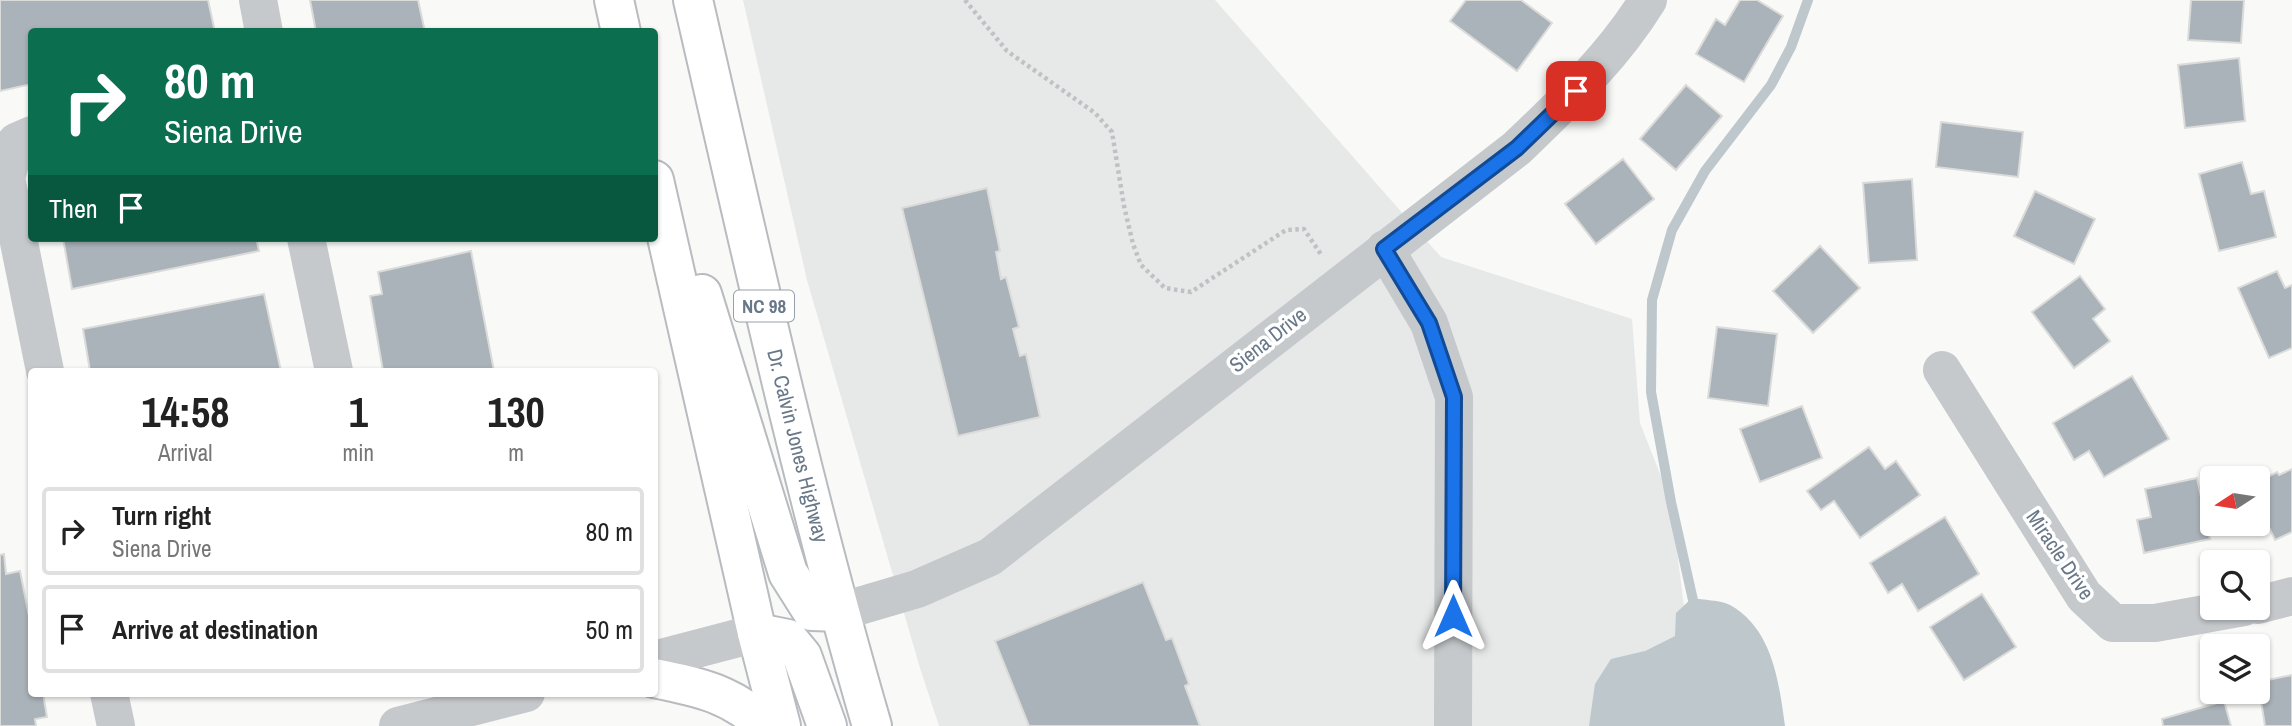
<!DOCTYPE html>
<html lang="en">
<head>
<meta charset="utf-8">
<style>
  body { margin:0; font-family:"Archivo Narrow",sans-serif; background:#f2f2f2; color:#222; height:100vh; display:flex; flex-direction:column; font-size:26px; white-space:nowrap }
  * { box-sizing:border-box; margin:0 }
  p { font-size:23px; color:#767676 }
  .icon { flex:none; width:38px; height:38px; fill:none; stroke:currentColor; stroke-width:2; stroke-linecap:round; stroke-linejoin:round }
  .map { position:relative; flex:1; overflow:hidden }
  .details { position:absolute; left:28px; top:368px; width:630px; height:329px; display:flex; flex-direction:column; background:#fff; border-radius:7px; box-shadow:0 2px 5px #0004 }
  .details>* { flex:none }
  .guide { position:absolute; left:28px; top:28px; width:630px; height:214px; border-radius:7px; box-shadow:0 2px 5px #0004; background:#0b6e4f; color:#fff; overflow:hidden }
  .needle { width:46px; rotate:258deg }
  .buttons { position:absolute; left:2200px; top:466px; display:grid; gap:14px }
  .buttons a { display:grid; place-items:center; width:70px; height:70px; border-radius:7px; background:#fff; box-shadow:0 2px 5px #0004; font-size:35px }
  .pin { position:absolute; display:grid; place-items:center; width:60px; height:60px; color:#fff; margin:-30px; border-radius:14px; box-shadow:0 4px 10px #0006 }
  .me { position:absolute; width:77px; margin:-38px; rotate:0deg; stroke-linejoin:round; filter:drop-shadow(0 0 5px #0008) }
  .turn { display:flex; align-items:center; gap:24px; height:147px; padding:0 21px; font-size:32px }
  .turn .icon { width:91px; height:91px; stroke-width:2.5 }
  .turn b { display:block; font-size:49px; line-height:60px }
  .then { display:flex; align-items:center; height:66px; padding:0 21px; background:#0003; gap:14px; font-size:26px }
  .eta { display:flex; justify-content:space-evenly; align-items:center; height:119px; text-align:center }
  .eta b { font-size:42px; font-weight:700; line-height:49px }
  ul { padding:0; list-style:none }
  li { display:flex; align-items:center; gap:21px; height:88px; margin:0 14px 10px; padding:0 7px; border:4px solid #e0e0e0; border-radius:7px }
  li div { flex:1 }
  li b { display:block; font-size:26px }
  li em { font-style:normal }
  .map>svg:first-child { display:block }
  .built { fill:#e7e8e8 }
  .water { fill:#bdc7cc }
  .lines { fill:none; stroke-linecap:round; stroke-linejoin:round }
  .stream { stroke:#bdc7cc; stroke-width:10 }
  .building { fill:#abb3ba; stroke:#dbdbd9; stroke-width:2 }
  .highway-casing { stroke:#b8bbbf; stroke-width:42 }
  .path { stroke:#bfc1c4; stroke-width:4.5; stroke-dasharray:3.5 3.5; stroke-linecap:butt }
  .minor { stroke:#c5c9cc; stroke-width:38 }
  .highway { stroke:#fff; stroke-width:38 }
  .route-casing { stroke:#114b97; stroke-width:18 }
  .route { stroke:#1a73e8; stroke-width:12 }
  .labels { text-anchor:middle; stroke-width:7; stroke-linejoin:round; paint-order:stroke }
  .shield { fill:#fff; stroke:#95a0ac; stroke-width:2 }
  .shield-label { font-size:19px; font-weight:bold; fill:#687888 }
  .street-label { font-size:21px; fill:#687888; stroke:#fff }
</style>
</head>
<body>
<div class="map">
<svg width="2292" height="726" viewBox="0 0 2292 726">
  <rect width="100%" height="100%" fill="#f9f9f7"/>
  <!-- built -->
  <polygon class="built" points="743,0 1215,0 1441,257 1632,319 1640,423 1671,502 1686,623 1675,636 1645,651 1590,726 939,726 920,668 807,280"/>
  <!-- water -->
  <path class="water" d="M1692 598C1703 600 1720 600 1730 605 1773 629 1779 683 1785 726H1589L1595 684 1611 659 1645 651 1675 636 1676 613Z"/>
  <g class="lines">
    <!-- stream -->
    <polyline class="stream" points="1695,609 1671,502 1651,392 1652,300 1672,230 1705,171 1771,85 1791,47 1808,0"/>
  </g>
  <!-- building -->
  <g class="building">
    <polygon points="0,0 208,0 215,32 32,32 32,84 0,91"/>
    <polygon points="310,0 418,0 425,32 316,32"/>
    <polygon points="1466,0 1521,0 1552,23 1517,71 1450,21"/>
    <polygon points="1740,0 1757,0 1783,16 1744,82 1696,54 1716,19 1725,25"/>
    <polygon points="2191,0 2244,0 2241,43 2188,40"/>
    <polygon points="2239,58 2245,121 2185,128 2178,65"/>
    <polygon points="1686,85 1722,116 1676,170 1640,139"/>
    <polygon points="1941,122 2023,132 2018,177 1936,167"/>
    <polygon points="1623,159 1654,199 1596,244 1565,204"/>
    <polygon points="2242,162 2251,194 2264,191 2276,237 2219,251 2199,174"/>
    <polygon points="1912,179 1917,260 1869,263 1863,183"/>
    <polygon points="987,188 1000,251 996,252 1001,279 1006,277 1019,327 1013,329 1020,356 1026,354 1040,417 958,436 902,208"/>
    <polygon points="2035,191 2095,219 2074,264 2014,236"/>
    <polygon points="63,238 256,238 259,251 72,289"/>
    <polygon points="1820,246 1860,288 1813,333 1773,291"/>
    <polygon points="471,251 494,371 383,371 370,296 382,294 378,272"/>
    <polygon points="2277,271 2285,288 2292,285 2292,348 2269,358 2238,288"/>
    <polygon points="2080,276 2105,309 2093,319 2110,341 2074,368 2032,312"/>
    <polygon points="264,294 281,371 90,371 83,329"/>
    <polygon points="1717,327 1777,334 1768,406 1708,398"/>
    <polygon points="2132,376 2169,439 2104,477 2089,451 2074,460 2053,423"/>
    <polygon points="1802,406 1822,458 1760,482 1740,429"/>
    <polygon points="1869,447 1885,469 1896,461 1920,495 1860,538 1834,501 1821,510 1807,491"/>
    <polygon points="2292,469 2292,532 2275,540 2258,504 2258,482 2277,472 2279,475"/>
    <polygon points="2197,478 2210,539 2144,553 2137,520 2151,517 2145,489"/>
    <polygon points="1945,517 1979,574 1918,611 1902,584 1888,593 1870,563"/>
    <polygon points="4,554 6,574 20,571 32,631 32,693 43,693 47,717 35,719 36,726 0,726 0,555"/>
    <polygon points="1143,582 1166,640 1172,638 1189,684 1185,686 1200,726 1029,726 995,641"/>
    <polygon points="1982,594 2016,647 1964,680 1930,627"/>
    <polygon points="2292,675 2292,726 2265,726 2258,682"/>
    <polygon points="2224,701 2231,726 2163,726 2162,719"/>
  </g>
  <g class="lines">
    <!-- highway casing -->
    <g class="highway-casing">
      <g id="highway">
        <polyline points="614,0 621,32"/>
        <path id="s1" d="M693 0C749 243 802 486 872 726"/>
        <polyline points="654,180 757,633 781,726"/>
        <polyline points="702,294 788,573 812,611 839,612"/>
        <polyline points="757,633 788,639 802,656 827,726"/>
        <path d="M654 678C703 688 728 693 767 726"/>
      </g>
    </g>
    <!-- path -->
    <polyline class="path" points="965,0 1007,51 1095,113 1112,132 1124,206 1133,244 1141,265 1165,288 1191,292 1286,230 1304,229 1322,256"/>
    <!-- minor -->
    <g class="minor">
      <polyline points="258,0 264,32"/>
      <polyline points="32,135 16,142 6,178 45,371"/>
      <polyline points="306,238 334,371"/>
      <polyline points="1385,249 1429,323 1454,397 1453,726"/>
      <polyline points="1942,370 2084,596 2113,623 2155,623 2244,607"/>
      <polyline points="2258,605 2292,596"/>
      <path d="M839 612 917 589 990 557 1517 148C1565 102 1613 57 1648 0"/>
      <polyline points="654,660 757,633"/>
      <polyline points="109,693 116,726"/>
      <polyline points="398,726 526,693"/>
    </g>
    <!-- highway -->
    <use href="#highway" class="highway"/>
  </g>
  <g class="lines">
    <!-- route casing -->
    <g class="route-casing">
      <polyline id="route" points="1453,616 1454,397 1429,323 1384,249 1517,148 1576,91"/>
    </g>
    <!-- route -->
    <use href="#route" class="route"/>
  </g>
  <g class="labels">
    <!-- shield labels -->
    <rect class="shield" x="734" y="290.5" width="60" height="31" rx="5"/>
    <g class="shield-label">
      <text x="764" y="313">NC 98</text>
    </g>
    <!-- street labels -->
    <g class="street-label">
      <text transform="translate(1268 340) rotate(-38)" y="7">Siena Drive</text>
      <text dy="7" stroke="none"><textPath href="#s1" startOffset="458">Dr. Calvin Jones Highway</textPath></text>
      <text transform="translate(2060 555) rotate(56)" y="7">Miracle Drive</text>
    </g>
  </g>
</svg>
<div class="buttons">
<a><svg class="needle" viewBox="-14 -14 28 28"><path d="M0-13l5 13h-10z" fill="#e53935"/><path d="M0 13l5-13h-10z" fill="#767676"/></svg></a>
<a><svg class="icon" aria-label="search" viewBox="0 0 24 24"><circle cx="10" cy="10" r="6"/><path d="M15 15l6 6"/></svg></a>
<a><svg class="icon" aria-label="layers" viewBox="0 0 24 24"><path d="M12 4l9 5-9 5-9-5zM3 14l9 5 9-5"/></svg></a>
</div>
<div class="pin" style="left:1576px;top:91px;background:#d93025"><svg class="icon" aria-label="arrive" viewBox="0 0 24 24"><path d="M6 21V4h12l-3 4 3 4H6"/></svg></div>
<svg class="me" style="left:1453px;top:616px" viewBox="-20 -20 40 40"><path d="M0-17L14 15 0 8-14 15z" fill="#1a73e8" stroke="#fff" stroke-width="4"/></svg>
<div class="guide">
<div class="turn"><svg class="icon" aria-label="right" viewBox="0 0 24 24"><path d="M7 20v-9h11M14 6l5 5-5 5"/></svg><div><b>80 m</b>Siena Drive</div></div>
<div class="then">Then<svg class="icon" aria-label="arrive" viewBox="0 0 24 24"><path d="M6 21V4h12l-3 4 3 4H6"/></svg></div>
</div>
<section class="details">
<div class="eta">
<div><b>14:58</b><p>Arrival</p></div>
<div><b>1</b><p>min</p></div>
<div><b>130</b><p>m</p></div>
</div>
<ul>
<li><svg class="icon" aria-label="right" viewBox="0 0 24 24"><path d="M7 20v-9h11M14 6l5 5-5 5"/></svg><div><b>Turn right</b><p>Siena Drive</p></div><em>80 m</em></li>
<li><svg class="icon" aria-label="arrive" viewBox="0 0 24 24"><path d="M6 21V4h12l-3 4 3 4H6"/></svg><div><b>Arrive at destination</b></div><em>50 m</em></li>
</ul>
</section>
</div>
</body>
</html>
